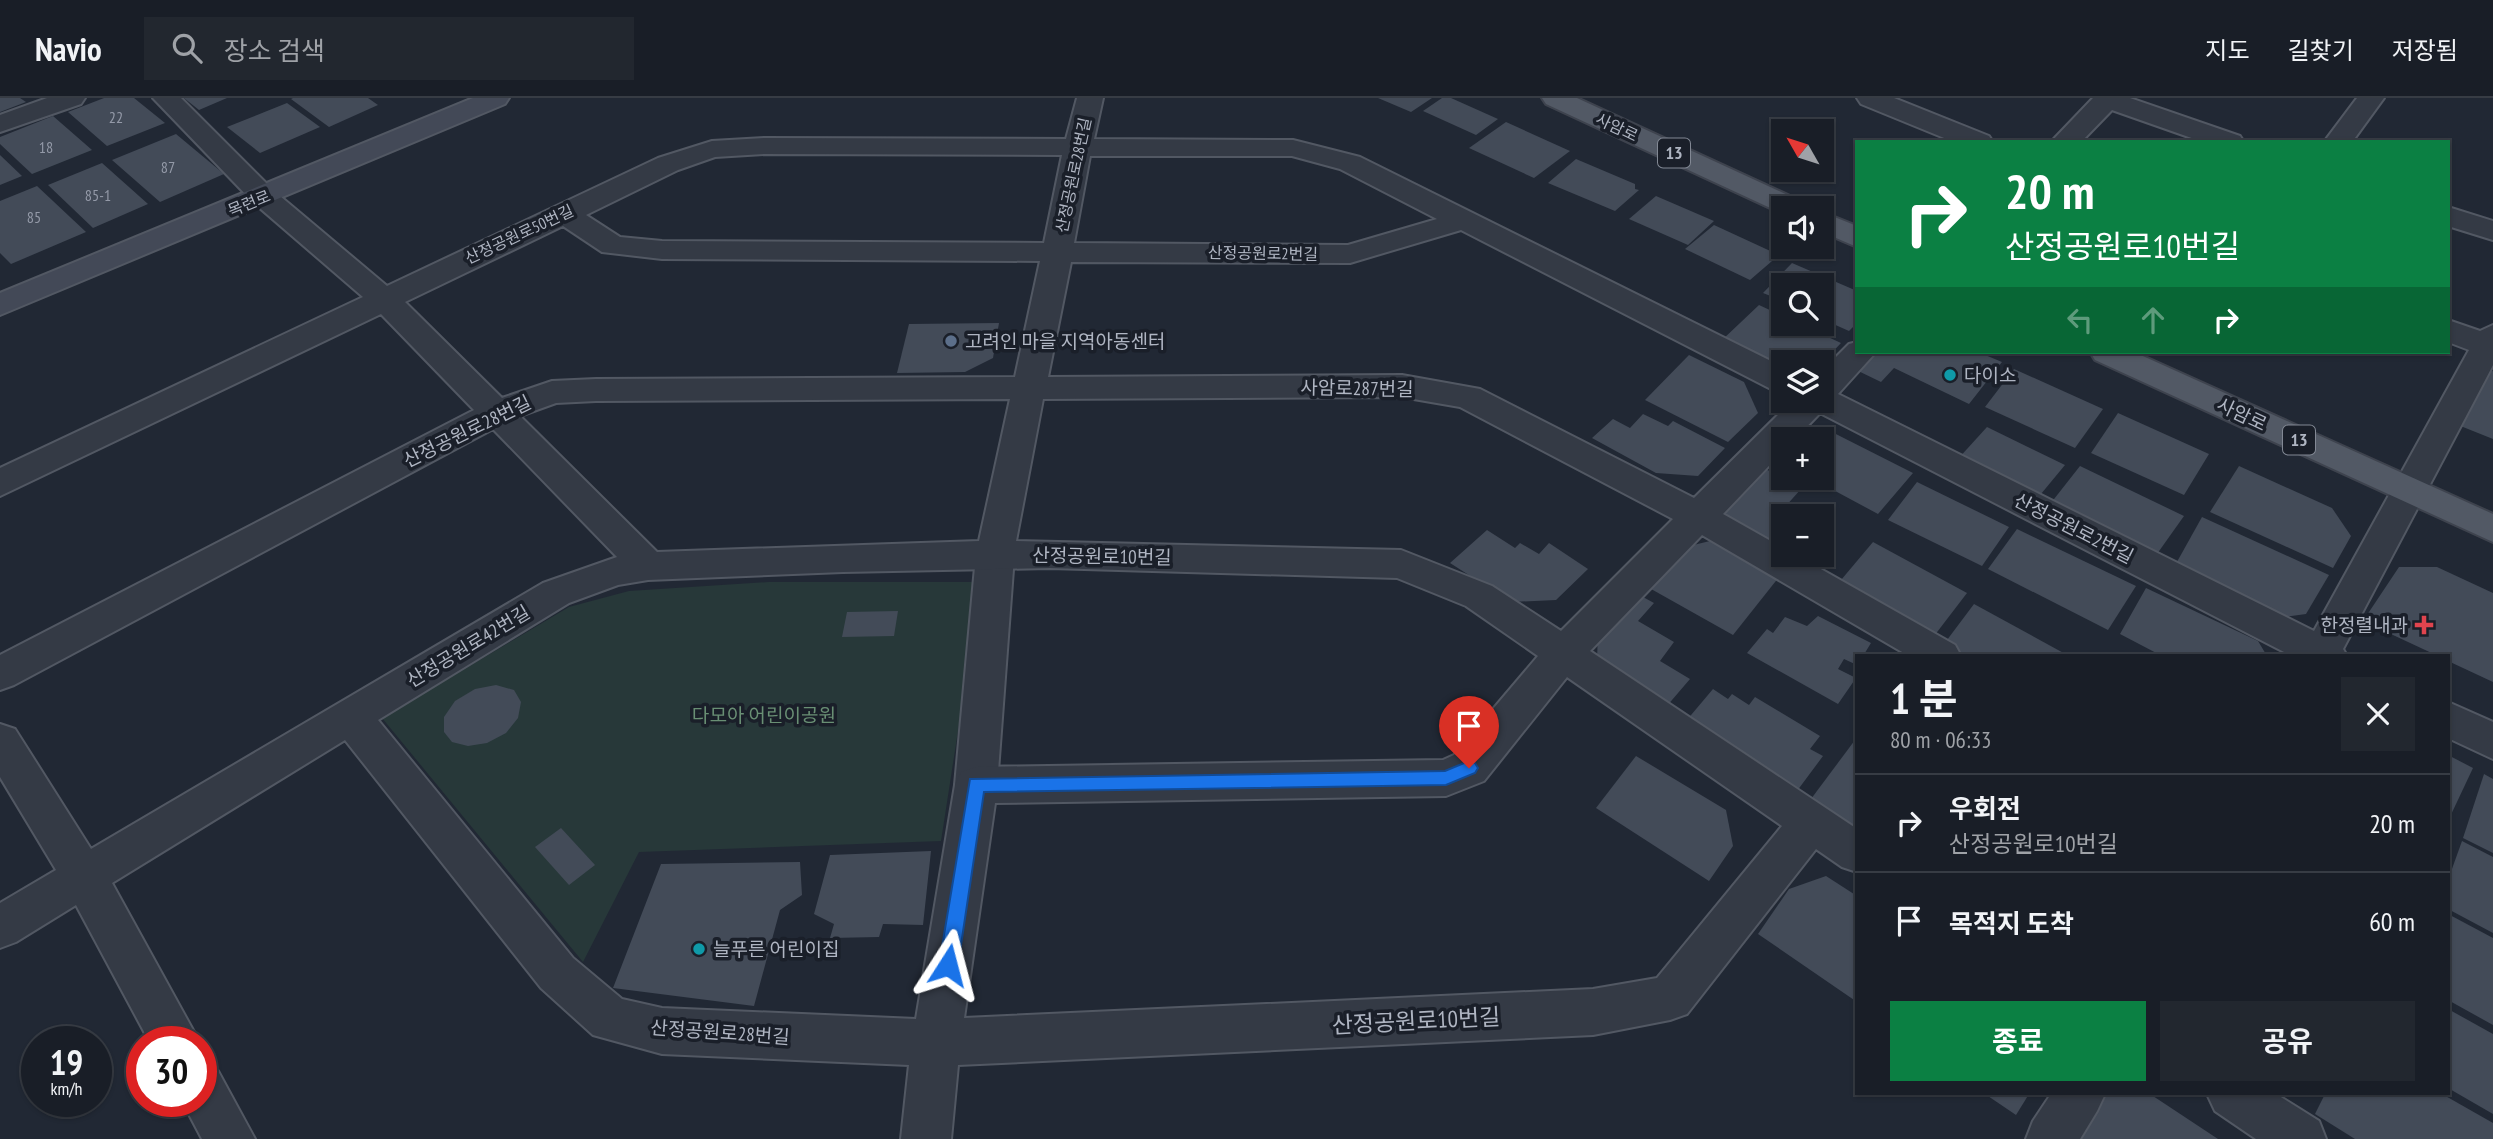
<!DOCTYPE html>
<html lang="ko">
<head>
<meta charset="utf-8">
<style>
  body { margin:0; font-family:"PT Sans Narrow","Noto Sans KR",sans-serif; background:#22272f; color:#f1f3f6; height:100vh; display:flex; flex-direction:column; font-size:26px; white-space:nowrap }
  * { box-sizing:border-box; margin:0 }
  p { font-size:23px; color:#9fa2a7 }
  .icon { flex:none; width:38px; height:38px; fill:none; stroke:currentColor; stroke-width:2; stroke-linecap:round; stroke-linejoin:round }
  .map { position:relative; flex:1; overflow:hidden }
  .sheet { position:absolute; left:1855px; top:556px; width:595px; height:441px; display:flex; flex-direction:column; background:#191e27; border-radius:0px; box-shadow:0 2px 5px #0004,0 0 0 2px #373c44 }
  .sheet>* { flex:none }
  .top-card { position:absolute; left:1855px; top:42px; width:595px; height:214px; border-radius:0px; box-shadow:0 2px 5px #0004,0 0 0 2px #373c44; background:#0b8043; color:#fff; overflow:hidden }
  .needle { width:46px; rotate:309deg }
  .tools { position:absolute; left:1771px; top:21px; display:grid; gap:14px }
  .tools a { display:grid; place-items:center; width:63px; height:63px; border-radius:0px; background:#191e27; box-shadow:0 2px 5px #0004,0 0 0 2px #373c44; font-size:35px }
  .speed { position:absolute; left:21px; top:928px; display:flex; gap:14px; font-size:35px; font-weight:700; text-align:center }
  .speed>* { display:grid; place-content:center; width:91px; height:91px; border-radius:50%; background:#191e27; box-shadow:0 2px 5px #0004,0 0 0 2px #373c44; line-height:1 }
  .speed small { font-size:18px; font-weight:400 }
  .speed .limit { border:10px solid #d22; background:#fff; color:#111 }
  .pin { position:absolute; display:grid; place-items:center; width:60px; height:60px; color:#fff; margin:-72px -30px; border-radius:50% 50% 50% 0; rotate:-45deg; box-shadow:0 0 7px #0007 }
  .pin .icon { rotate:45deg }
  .me { position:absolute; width:77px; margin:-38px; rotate:9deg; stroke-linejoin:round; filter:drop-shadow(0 0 5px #0008) }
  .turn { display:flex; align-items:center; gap:24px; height:147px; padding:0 35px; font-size:32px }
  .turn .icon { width:91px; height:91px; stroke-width:2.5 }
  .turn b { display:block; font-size:49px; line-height:60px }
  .lanes { display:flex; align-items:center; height:66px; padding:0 35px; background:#0003; justify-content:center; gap:35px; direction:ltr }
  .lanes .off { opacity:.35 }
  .round { display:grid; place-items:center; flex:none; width:74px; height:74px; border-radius:0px; background:#22272f }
  .summary { display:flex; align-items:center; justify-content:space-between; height:119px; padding:0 35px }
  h1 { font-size:42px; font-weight:700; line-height:52px }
  .action { display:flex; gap:14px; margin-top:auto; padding:14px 35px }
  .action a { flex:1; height:80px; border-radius:0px; background:#0b8043; color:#fff; font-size:28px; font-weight:700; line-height:80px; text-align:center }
  .action a+a { background:#22272f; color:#f1f3f6 }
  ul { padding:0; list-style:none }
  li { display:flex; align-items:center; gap:21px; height:98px; padding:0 35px; border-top:2px solid #373c44 }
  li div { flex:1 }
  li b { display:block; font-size:26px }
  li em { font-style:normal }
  header { display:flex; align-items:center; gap:42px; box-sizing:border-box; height:98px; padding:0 35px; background:#191e27; border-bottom:2px solid #373c44 }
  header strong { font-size:33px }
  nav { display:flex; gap:38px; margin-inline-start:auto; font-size:24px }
  .search { width:490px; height:63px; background:#22272f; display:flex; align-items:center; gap:18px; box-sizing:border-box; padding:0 24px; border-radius:0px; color:#9fa2a7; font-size:26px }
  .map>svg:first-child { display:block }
  .green { fill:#273839 }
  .building { fill:#434b58 }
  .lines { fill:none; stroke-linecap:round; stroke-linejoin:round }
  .pedestrian-casing { stroke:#525863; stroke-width:4 }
  .minor-casing { stroke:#525863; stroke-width:4 }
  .secondary-casing { stroke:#525863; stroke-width:4 }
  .primary-casing { stroke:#3e434e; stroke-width:4 }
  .pedestrian { fill:#343a45; fill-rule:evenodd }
  .minor { fill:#343a45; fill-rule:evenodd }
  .secondary { fill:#434957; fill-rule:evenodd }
  .primary { fill:#525965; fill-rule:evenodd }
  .route { fill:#1a73e8; stroke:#114b97; stroke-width:2 }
  .service-dot { fill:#5c6f8a; stroke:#1a1f29; stroke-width:2.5 }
  .culture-dot { fill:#0f9aa8; stroke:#1a1f29; stroke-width:2.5 }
  .health-dot { fill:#e0444e; stroke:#1a1f29; stroke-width:2.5 }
  .labels { text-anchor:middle; stroke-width:7; stroke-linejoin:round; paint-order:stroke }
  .number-label { font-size:16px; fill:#949aa8 }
  .far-street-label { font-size:16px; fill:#afb5c2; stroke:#1a1f29 }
  .shield { fill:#1a1f29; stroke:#828894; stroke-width:2 }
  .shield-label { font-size:18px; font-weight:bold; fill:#afb5c2 }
  .poi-label { font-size:19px; fill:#afb5c2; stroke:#1a1f29; text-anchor:start }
  .street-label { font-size:19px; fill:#afb5c2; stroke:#1a1f29 }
  .park-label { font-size:19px; fill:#698f74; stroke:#1a1f29 }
  .near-street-label { font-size:23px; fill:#afb5c2; stroke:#1a1f29 }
</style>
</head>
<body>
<header>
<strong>Navio</strong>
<div class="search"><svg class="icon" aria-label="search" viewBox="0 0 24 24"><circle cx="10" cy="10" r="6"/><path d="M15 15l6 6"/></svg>장소 검색</div>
<nav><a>지도</a><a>길찾기</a><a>저장됨</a></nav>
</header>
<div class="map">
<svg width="2493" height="1041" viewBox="0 0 2493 1041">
  <rect width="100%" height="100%" fill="#212834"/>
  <!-- green -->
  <polygon class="green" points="769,484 981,484 941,743 639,754 583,864 382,620 569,509 629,493"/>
  <!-- building -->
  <g class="building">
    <polygon points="0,0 20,0 26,4 0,14"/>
    <polygon points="104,0 134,0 165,25 107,48 68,14"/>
    <polygon points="184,0 227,0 199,12"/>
    <polygon points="293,0 368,0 378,7 329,29 291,1"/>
    <polygon points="1378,0 1432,0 1411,14"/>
    <polygon points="1442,0 1451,0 1498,21 1476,37 1423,13"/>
    <polygon points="287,5 320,29 260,55 227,29"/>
    <polygon points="53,18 92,52 32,76 0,46 0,39"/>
    <polygon points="1506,24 1570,53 1534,80 1469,50"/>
    <polygon points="176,36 224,76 160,104 112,62"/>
    <polygon points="0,57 22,78 0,87"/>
    <polygon points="1576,61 1635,86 1635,91 1639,92 1615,113 1548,85"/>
    <polygon points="102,65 148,106 93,130 48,87"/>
    <polygon points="37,88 86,134 11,166 0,155 0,103"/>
    <polygon points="1656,98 1714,123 1688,147 1629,121"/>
    <polygon points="1714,127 1779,157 1750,182 1685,151"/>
    <polygon points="1792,165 1857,193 1857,225 1849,233 1822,221 1822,187 1783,187 1783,203 1763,195"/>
    <polygon points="1759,207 1783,218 1783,226 1800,226 1841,245 1823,264 1783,264 1783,271 1776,271 1721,243"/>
    <polygon points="999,225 993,260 965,274 897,275 909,226"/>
    <polygon points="1865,254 1978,254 2002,264 1969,306 1894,270 1881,284 1850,269"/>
    <polygon points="1689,257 1744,284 1758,315 1728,344 1645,302"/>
    <polygon points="2014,271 2103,311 2075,350 1985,309"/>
    <polygon points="2493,273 2493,341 2453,325 2489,274"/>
    <polygon points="2118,315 2209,356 2184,397 2091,355"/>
    <polygon points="1643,316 1668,328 1673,323 1725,350 1698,378 1656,375 1592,340 1613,321 1630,330"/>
    <polygon points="1987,329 2065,367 2036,402 1957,362"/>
    <polygon points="1824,330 1913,375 1878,416 1811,380 1822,380 1822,341 1783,341 1783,365 1767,356 1791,332"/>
    <polygon points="1758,367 1802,390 1774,421 1783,425 1783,455 1726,425 1720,407"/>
    <polygon points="2080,368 2184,418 2152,463 2047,410"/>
    <polygon points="2239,368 2332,410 2351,438 2333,470 2210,414"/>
    <polygon points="1917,384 2009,429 1982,468 1888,422"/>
    <polygon points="2202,419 2329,477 2306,516 2276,520 2173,471"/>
    <polygon points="2017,431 2136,488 2108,532 1988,471"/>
    <polygon points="1487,432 1515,450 1520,445 1539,456 1549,445 1588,471 1556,502 1511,504 1450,465"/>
    <polygon points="1710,443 1779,479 1733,537 1644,487 1677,451"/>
    <polygon points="1873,444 1967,495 1931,542 1836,488"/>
    <polygon points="2399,469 2437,469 2493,495 2493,584 2448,563 2448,558 2438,558 2363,523"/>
    <polygon points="2146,490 2258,543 2267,558 2162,558 2120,536"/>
    <polygon points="1632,493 1654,505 1638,523 1674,544 1660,563 1690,581 1666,609 1597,565 1598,529"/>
    <polygon points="1974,506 2069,558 1957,558 1941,550"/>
    <polygon points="898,513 894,538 842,539 847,514"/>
    <polygon points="1818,518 1871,545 1863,558 1857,558 1857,567 1844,561 1838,571 1856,580 1838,606 1747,555 1767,531 1773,535 1785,519 1807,528"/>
    <polygon points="496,587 514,592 521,604 518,620 506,635 487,645 468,648 452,644 444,634 444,619 455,603 475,591"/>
    <polygon points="1713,591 1728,601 1732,596 1749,607 1755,599 1820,638 1810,651 1823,658 1797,693 1686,623"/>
    <polygon points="1855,642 1857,644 1857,729 1811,701"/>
    <polygon points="2448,657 2473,670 2448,723"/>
    <polygon points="1636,658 1726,712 1733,748 1709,783 1596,710"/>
    <polygon points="2484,676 2493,681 2493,755 2463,740"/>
    <polygon points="561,730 595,767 569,787 535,749"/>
    <polygon points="2462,743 2493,759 2493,835 2448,811 2448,782"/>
    <polygon points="931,753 923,827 883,826 879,839 830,840 834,826 814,816 830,757"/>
    <polygon points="800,764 802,797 780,812 754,908 613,890 661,766"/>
    <polygon points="1826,778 1857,798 1857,904 1758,836 1789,791"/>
    <polygon points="2448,816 2493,840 2493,927 2448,902"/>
    <polygon points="2448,911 2493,936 2493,1016 2448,990"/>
    <polygon points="1985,996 2029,996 2016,1017"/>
    <polygon points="2101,996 2153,998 2218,1041 2071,1041"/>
    <polygon points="2325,996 2442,996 2493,1025 2493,1041 2355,1041 2315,1016"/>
  </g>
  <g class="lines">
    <!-- pedestrian casing -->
    <g class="pedestrian-casing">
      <polygon id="pedestrian" points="995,444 1008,448 1014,458 997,687 991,700 976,705 961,700 955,687 976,458 982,448"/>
    </g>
    <!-- minor casing -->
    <g class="minor-casing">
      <g id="minor">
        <polygon points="47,0 85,0 81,6 0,34 0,17"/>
        <path d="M153 0H181L274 93 387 188 658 60 712 43 764 40 1066 41 1077 0H1103L1094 41 1293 42 1360 59 1783 269V294L1771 291 1461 132 1350 165 1071 164 1048 279 1402 277 1480 291 1694 400 1792 303H1822V273L1849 246 1857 244V254H1876L1838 296 2314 533 2469 252 2448 244V222L2480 233 2493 227V267L2343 551 2347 558H2292L1820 315 1795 341H1783V353L1723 416 1783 450V457H1796L1955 547 1961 558H1909L1702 437 1590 553 1857 731V774L1842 769 1816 751 1687 916 1670 922 1593 937 958 967 951 1041H901L909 967 662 956 593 937 541 890 345 642 112 785 199 943H149L76 807 16 844 0 850V805L56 772 0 679V626L15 631 91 751 543 485 617 459 493 331 14 587 0 592V557L474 312 381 216 0 398V370L363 199 254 105ZM764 56 1062 57 1044 145 662 143 620 139 586 117 678 72 715 59ZM1090 58H1292L1340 71 1437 121 1348 147 1074 145ZM563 128 602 154 662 161 1040 163 1015 279 596 281 552 283 502 300 405 204ZM1402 299 1460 309 1673 421 1561 533 1492 488 1401 452 1016 443 1043 301ZM1010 301 979 443 657 454 520 318 556 305 596 303ZM1050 470 1397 480 1466 508 1538 558 1454 657 1443 662 976 669 961 674 955 687 916 921 662 910 622 901 573 860 378 622 569 505 618 487 648 482 843 474ZM1567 579 1782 728 1657 880 1593 891 964 920 995 705 1446 698 1484 683Z"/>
        <polygon points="1857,0 1894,0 1989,38 1993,44 1954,44 1861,6"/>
        <polygon points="2093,0 2130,0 2240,38 2244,44 2203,44 2112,12 2081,44 2051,44"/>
        <polygon points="2357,0 2384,0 2352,44 2324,44"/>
        <polygon points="2448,109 2493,123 2493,142 2448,128"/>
        <polygon points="2448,604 2493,624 2493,661 2448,640"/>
        <polygon points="201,966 218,973 255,1041 202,1041 182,1003 201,1003"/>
        <polygon points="2051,996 2105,996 2097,1013 2080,1041 2026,1041 2033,1023"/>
        <polygon points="2207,996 2276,996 2319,1023 2326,1041 2256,1041 2215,1013"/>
      </g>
    </g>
    <!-- secondary casing -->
    <g class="secondary-casing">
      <polygon id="secondary" points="473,0 509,0 505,6 0,217 0,195"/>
    </g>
    <!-- primary casing -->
    <g class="primary-casing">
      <g id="primary">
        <polygon points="1542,0 1577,0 1803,104 1808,110 1783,110 1783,116 1546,6"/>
        <polygon points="1822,114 1857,128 1857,149 1822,134"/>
        <polygon points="2090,254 2134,254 2493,416 2493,444 2095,262"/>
      </g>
    </g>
    <!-- pedestrian -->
    <use href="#pedestrian" class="pedestrian"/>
    <!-- minor -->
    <use href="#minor" class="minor"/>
    <!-- secondary -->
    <use href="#secondary" class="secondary"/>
    <!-- primary -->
    <use href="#primary" class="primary"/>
  </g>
  <!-- route -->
  <polygon class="route" points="1469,663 1475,665 1478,670 1475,675 1446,687 984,694 958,867 955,874 948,876 942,874 939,867 970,681 1445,673"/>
  <!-- markers -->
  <circle class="service-dot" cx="951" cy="243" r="7"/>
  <g class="culture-dot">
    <circle cx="1950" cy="277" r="7"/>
    <circle cx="699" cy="851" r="7"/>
  </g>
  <path class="health-dot" d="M2420.5 516.5h7v7h7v7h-7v7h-7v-7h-7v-7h7z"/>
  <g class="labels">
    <!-- number labels -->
    <g class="number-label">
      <text x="116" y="25">22</text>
      <text x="46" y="55">18</text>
      <text x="168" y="75">87</text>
      <text x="98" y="103">85-1</text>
      <text x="34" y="125">85</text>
    </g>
    <!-- far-street labels -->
    <g class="far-street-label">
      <text transform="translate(1617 29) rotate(25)" y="6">사암로</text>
      <text transform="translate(1073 77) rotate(-78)" y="6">산정공원로28번길</text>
      <text transform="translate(249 105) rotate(-22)" y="6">목련로</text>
      <text transform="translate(519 136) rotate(-25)" y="6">산정공원로50번길</text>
      <text transform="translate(1263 155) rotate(1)" y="6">산정공원로2번길</text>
    </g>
    <!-- shield labels -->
    <g class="shield">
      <rect x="1658" y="40.5" width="32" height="29" rx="5"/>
      <rect x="2283" y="327.5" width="32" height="29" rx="5"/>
    </g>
    <g class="shield-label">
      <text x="1674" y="61">13</text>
      <text x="2299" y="348">13</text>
    </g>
    <!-- poi labels -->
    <g class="poi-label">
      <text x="965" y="250">고려인 마을 지역아동센터</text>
      <text x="1964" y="284">다이소</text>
      <text x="2408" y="534" text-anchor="end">한정렬내과</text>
      <text x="713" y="858">늘푸른 어린이집</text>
    </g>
    <!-- street labels -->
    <g class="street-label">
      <text transform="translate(1357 290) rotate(1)" y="7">사암로287번길</text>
      <text transform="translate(2242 316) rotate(25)" y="7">사암로</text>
      <text transform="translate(467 333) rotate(-26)" y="7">산정공원로28번길</text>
      <text transform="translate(2074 430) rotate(27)" y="7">산정공원로2번길</text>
      <text transform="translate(1102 458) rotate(1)" y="7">산정공원로10번길</text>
      <text transform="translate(468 548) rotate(-31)" y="7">산정공원로42번길</text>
      <text transform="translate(720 934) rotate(4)" y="7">산정공원로28번길</text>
    </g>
    <!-- park labels -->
    <g class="park-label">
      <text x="764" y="624">다모아 어린이공원</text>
    </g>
    <!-- near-street labels -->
    <g class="near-street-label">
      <text transform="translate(1416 923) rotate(-3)" y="8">산정공원로10번길</text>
    </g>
  </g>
</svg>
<div class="tools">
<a><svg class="needle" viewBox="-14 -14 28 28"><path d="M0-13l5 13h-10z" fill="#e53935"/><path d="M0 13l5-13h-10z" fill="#9fa2a7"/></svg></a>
<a><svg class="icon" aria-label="sound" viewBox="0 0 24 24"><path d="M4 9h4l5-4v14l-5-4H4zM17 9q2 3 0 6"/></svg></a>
<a><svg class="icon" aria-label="search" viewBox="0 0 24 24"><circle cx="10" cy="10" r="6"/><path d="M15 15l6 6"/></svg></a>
<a><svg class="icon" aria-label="layers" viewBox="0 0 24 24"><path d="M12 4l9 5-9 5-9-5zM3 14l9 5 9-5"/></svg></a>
<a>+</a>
<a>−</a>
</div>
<div class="speed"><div>19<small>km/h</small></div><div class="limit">30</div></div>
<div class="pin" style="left:1469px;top:670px;background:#d93025"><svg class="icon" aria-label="arrive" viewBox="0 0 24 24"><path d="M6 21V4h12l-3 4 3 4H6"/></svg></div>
<svg class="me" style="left:948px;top:867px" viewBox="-20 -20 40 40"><path d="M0-17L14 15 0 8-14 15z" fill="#1a73e8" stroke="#fff" stroke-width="4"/></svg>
<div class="top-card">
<div class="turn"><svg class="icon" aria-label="right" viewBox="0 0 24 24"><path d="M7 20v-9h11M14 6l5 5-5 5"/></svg><div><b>20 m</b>산정공원로10번길</div></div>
<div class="lanes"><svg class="icon off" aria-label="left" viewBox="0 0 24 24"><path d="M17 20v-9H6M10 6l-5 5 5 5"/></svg><svg class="icon off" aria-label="ahead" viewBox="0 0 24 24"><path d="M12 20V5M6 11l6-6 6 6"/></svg><svg class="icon" aria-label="right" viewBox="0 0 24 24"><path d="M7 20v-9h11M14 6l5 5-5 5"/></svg></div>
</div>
<section class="sheet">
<div class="summary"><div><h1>1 분</h1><p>80 m · 06:33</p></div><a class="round"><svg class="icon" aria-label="close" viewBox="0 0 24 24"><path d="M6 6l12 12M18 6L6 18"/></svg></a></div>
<ul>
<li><svg class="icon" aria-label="right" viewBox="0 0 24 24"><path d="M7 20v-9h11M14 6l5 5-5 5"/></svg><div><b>우회전</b><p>산정공원로10번길</p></div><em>20 m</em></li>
<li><svg class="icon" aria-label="arrive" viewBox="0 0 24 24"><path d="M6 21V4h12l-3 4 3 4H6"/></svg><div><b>목적지 도착</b></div><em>60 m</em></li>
</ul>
<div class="action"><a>종료</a><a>공유</a></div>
</section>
</div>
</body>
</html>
